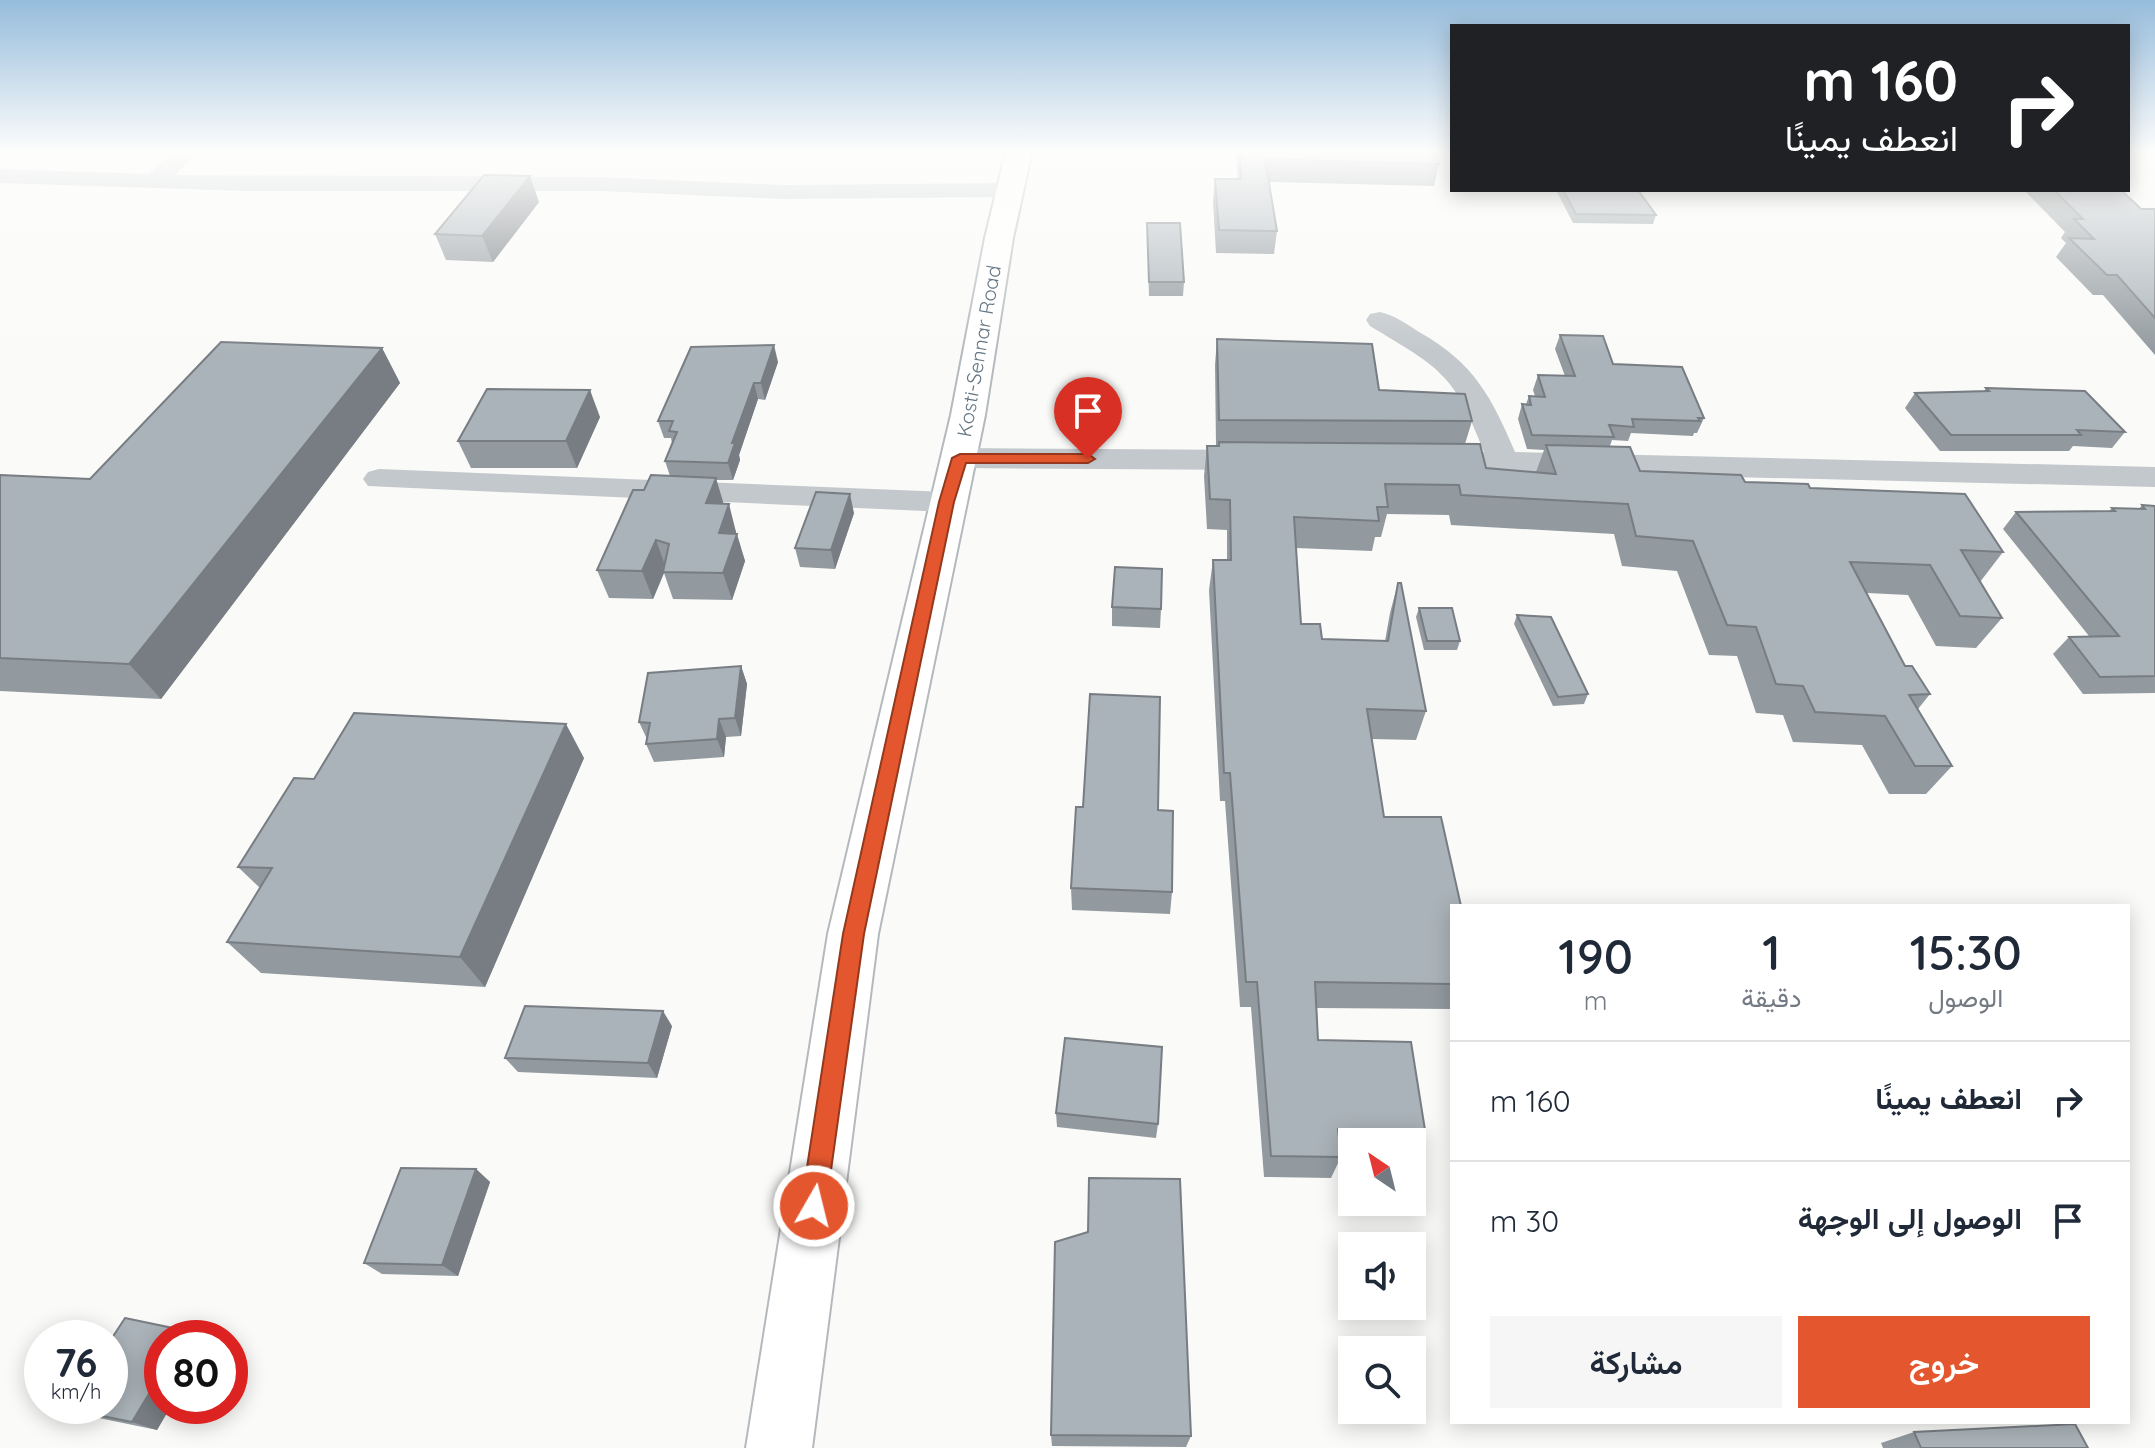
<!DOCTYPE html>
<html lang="ar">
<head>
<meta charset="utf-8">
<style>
  body { margin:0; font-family:Quicksand,Vazirmatn,sans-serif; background:#f6f6f7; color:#1f2937; direction:rtl; height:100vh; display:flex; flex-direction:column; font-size:30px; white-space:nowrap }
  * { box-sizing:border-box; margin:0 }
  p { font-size:26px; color:#747a83 }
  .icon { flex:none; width:44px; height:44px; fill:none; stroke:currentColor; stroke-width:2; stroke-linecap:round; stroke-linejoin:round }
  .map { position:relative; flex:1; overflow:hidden; direction:ltr }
  .drawer { position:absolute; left:1450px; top:904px; width:680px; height:520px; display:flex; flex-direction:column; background:#fff; border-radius:0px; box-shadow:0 4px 20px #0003; direction:rtl }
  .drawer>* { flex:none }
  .hud { position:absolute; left:1450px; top:24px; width:680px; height:168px; border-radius:0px; box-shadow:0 4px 20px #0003; direction:rtl; background:#202124; color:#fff; overflow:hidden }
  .needle { width:52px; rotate:325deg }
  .tools { position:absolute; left:1338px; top:1128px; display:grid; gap:16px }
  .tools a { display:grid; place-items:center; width:88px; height:88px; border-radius:0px; background:#fff; box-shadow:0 4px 20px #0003; font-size:40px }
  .speed { position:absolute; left:24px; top:1320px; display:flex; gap:16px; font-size:40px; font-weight:700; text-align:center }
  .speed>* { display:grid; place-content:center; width:104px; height:104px; border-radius:50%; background:#fff; box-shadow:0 4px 20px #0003; line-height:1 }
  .speed small { font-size:20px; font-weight:400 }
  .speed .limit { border:12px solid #d22; background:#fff; color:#111 }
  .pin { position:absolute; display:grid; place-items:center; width:68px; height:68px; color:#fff; margin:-82px -34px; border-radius:50% 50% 50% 0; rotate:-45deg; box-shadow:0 0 8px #0007 }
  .pin .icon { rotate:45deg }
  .me { position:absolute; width:88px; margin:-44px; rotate:8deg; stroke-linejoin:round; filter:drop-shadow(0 0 6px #0008) }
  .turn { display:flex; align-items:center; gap:28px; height:168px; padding:0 40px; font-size:36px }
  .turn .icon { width:104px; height:104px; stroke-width:2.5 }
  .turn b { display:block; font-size:56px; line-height:68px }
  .eta { display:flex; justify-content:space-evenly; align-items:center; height:136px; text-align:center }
  .eta b { font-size:48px; font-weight:600; line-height:56px }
  .primary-button { display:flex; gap:16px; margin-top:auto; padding:16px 40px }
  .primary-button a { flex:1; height:92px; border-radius:0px; background:#e4572e; color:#fff; font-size:32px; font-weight:600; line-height:92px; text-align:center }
  .primary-button a+a { background:#f6f6f7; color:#1f2937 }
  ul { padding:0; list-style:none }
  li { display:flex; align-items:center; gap:24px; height:120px; padding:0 40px; border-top:2px solid #e0e1e3 }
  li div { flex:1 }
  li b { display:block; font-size:30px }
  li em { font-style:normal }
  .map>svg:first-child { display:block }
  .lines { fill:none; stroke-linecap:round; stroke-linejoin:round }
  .trunk-casing { stroke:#b4b9bd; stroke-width:4 }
  .minor { fill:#c3c8cc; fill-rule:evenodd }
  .trunk { fill:#fff; fill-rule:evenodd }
  .wall { fill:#929a9f }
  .shaded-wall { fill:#777d82 }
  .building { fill:#aab3b9; stroke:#777d82; stroke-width:2 }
  .route { fill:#e4572e; stroke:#94391e; stroke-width:2 }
  .labels { text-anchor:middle; stroke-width:8; stroke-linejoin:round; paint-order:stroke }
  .street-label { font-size:20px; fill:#657683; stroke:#fff }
</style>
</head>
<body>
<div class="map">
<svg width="2155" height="1448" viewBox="0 0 2155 1448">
  <rect width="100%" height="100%" fill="#fafaf8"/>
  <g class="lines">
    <!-- trunk casing -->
    <g class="trunk-casing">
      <polygon id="trunk" points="1006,151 1032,151 1013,238 985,415 878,934 812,1448 746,1448 828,934 951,415 985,238"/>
    </g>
    <!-- minor -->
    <g class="minor">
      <polygon points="174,151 198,151 175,175 601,177 783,185 1008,183 1016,185 1020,190 1016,195 1008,197 783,199 601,191 246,191 0,183 0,169 149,174"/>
      <path d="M1380 312C1394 315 1407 324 1419 332 1474 363 1491 396 1515 452L2155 467V487L1435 470 1424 467 1420 460 1424 453 1435 450 1484 452C1453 372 1441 369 1370 326L1366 320 1370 314Z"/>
      <polygon points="960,448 1257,450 1268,453 1272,460 1268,467 1257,470 960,468 949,465 945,458 949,451"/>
      <polygon points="379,469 947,492 958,495 963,502 958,509 947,512 368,486 363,479 368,472"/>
    </g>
    <!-- trunk -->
    <use href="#trunk" class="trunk"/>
  </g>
  <!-- wall -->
  <g class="wall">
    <polygon points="1236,151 1434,151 1439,164 1434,186 1269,182 1277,231 1274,254 1216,253 1213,201 1215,179 1238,179"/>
    <polygon points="1556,190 1638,190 1656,215 1653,224 1573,223"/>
    <polygon points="2024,190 2121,190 2141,209 2155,209 2155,355 2103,295 2093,295 2056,257 2066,243 2061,238 2065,232"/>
    <polygon points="539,202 493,262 446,260 435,234"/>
    <polygon points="1147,223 1184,282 1183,296 1149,296"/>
    <polygon points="1560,335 1613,364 1704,418 1697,433 1694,433 1693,436 1631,433 1628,441 1612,440 1610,446 1640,471 1810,488 2003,552 1980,582 2002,618 1976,648 1936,646 1908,595 1867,593 1905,666 1930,694 1918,709 1952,766 1926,794 1889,794 1862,745 1793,742 1783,715 1756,713 1737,656 1709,655 1677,571 1622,566 1614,534 1451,525 1449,515 1387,514 1381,537 1375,537 1372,551 1296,548 1301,624 1322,639 1385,641 1390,613 1398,583 1426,711 1416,740 1372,739 1384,817 1452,906 1452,1009 1317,1008 1318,1040 1425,1130 1412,1152 1412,1142 1352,1142 1352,1151 1340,1151 1341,1157 1331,1178 1264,1177 1251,1007 1240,1007 1225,801 1220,801 1209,590 1213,560 1227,560 1227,530 1207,529 1204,476 1207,446 1216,446 1215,365 1217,339 1379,390 1472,421 1465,444 1486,468 1536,472 1544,450 1527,449 1518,419 1522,404 1526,404 1529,396 1535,396 1533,390 1538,375 1565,376 1555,349"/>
    <polygon points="382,348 400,383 161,699 0,691 0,475 90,479"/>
    <polygon points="778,362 765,400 758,399 739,455 740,460 733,480 716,480 723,504 736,532 736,534 745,561 732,600 673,599 664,573 653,599 609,598 597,570 644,490 670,476 665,461 672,443 671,438 664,438 658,421"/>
    <polygon points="1986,388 2125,432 2112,448 2073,446 2069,451 1940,451 1905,408 1915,393 1984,391"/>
    <polygon points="600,417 577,468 471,468 458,441"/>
    <polygon points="2142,505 2155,506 2155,693 2083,694 2053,654 2069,637 2089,636 2003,529 2016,512 2109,511 2112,508 2139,509"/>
    <polygon points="854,513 835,569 800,567 795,548"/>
    <polygon points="1112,607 1161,609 1160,628 1112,626"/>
    <polygon points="1419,608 1460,641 1457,650 1424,650 1416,617"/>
    <polygon points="1517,615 1588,694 1584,704 1553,706 1514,624"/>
    <polygon points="741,666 747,684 741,736 726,737 724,757 654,762 646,744 647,739 639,722"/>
    <polygon points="584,758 485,987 261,973 227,942 260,888 238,867 314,779"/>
    <polygon points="1158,810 1172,892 1170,914 1072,910 1071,888"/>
    <polygon points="672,1026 657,1078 518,1072 505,1058"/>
    <polygon points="1056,1113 1158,1124 1156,1138 1057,1127"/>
    <polygon points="476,1169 490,1182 458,1276 382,1274 364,1263"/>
    <polygon points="125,1318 187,1331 204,1338 162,1338 162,1406 171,1406 157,1430 94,1417 67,1409 69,1406 110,1406 110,1341"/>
    <polygon points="1914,1432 2088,1448 1883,1448 1881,1443"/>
    <polygon points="1051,1435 1191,1436 1186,1447 1052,1446"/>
  </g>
  <!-- shaded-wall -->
  <g class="shaded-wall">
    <polygon points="530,176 539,202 493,262 482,236"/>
    <polygon points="774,345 778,362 765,400 761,383"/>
    <polygon points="382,348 400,383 161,699 129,664"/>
    <polygon points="754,383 758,399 739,455 740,460 733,480 728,463 732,443"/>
    <polygon points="590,390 600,417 577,468 566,441"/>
    <polygon points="716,478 724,505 706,503"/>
    <polygon points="850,494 854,513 835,569 831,550"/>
    <polygon points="729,504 736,532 727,560 719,533"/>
    <polygon points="737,534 745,561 732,600 723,573"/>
    <polygon points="656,540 666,568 653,599 642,571"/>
    <polygon points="741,666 747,684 741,736 735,718"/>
    <polygon points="719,719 726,737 724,757 717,739"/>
    <polygon points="566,724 584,758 485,987 460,957"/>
    <polygon points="663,1011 672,1026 657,1078 648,1063"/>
    <polygon points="476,1169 490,1182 458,1276 442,1265"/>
    <polygon points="187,1331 204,1338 182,1338"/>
    <polygon points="162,1372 162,1406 171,1406 157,1430 132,1422"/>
  </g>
  <!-- building -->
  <g class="building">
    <polygon points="1240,151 1434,151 1439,164 1265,159 1277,231 1219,230 1215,179 1241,179"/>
    <polygon points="484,175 530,176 482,236 435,234"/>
    <polygon points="1563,190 1638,190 1656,215 1576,214"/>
    <polygon points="2054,190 2121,190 2141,209 2155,209 2155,318 2117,275 2107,275 2069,238 2094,239 2074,219 2083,219"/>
    <polygon points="1147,223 1180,223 1184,282 1149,282"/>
    <polygon points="1560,335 1603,336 1613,364 1682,367 1704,418 1698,418 1700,421 1632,419 1634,427 1609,425 1614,437 1532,435 1522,404 1531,405 1529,396 1545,397 1538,375 1575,376"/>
    <polygon points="1217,339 1372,344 1379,390 1465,394 1472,421 1219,420"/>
    <polygon points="221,342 382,348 129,664 0,658 0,475 90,479"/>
    <polygon points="774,345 761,383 754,383 732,443 735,443 728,463 665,461 677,432 669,431 673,421 658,421 691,347"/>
    <polygon points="1986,388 2085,391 2125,432 2077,430 2081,435 1951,435 1915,393 1989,391"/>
    <polygon points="487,389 590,390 566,441 458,441"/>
    <polygon points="1219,442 1480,444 1486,468 1556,474 1546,445 1630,447 1640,471 1741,475 1745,482 1808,484 1810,488 1965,494 2003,552 1961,550 2002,618 1960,616 1930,565 1850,562 1905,666 1912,666 1930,694 1909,695 1952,766 1915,766 1885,716 1815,712 1803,686 1776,684 1756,627 1727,625 1693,541 1636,536 1628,504 1461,495 1459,485 1385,484 1388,507 1377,507 1379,521 1294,517 1301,624 1320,624 1322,639 1388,641 1398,583 1401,583 1426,711 1367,709 1384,817 1441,817 1461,906 1452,906 1452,984 1315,982 1318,1040 1411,1042 1425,1130 1338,1129 1341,1157 1271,1156 1257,982 1246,982 1230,773 1224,773 1213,560 1231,560 1230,500 1210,499 1207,446 1219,446"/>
    <polygon points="651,475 716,478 706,503 729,504 719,533 737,534 723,573 663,572 669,544 656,540 642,571 597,570 633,490 644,490"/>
    <polygon points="816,492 850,494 831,550 795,548"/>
    <polygon points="2142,505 2155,506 2155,676 2100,677 2069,637 2119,636 2016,512 2115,511 2112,508 2145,509"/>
    <polygon points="1115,567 1162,569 1161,609 1112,607"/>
    <polygon points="1419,608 1452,608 1460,641 1427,641"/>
    <polygon points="1517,615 1551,617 1588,694 1558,697"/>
    <polygon points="741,666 735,718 719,719 717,739 646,744 650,723 639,722 648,673"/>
    <polygon points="1090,694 1160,697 1158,810 1173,811 1172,892 1071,888 1076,807 1083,807"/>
    <polygon points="354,713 566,724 460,957 227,942 272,868 238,867 294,778 314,779"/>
    <polygon points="525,1006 663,1011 648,1063 505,1058"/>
    <polygon points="1065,1038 1162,1047 1158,1124 1056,1113"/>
    <polygon points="401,1168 476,1169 442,1265 364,1263"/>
    <polygon points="1089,1178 1180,1179 1191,1436 1051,1435 1055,1242 1088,1232"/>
    <polygon points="125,1318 187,1331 182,1338 162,1338 162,1372 132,1422 67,1409 69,1406 110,1406 110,1341"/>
    <polygon points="2075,1424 2088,1448 1921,1448 1914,1432"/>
  </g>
  <!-- sky -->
  <linearGradient id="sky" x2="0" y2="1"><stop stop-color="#96bcdc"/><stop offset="0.43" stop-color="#fdfdfc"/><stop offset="1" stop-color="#fdfdfc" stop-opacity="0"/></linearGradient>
  <rect width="2155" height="353" fill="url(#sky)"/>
  <!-- route -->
  <polygon class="route" points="960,454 1088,454 1095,459 1088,463 966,463 954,502 864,934 826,1206 822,1215 814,1219 805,1215 801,1206 843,934 939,502 952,458"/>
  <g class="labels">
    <!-- street labels -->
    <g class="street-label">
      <text transform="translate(979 351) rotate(-80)" y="7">Kosti-Sennar Road</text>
    </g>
  </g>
</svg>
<div class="tools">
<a><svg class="needle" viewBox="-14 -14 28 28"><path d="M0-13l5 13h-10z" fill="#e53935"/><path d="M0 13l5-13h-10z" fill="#747a83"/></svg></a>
<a><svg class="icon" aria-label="sound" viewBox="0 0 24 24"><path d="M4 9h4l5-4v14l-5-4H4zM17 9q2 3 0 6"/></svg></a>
<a><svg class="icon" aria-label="search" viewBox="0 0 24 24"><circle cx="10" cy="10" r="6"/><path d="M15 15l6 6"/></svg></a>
</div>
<div class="speed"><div>76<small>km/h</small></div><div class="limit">80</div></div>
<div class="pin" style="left:1088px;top:459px;background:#d93025"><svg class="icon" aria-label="arrive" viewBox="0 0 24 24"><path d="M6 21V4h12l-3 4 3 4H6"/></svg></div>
<svg class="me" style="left:814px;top:1206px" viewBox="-20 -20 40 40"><circle r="17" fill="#e4572e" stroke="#fff" stroke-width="3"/><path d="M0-11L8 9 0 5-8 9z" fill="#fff"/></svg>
<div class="hud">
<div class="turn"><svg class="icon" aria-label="right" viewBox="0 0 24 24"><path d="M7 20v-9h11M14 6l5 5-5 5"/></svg><div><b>160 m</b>انعطف يمينًا</div></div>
</div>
<section class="drawer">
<div class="eta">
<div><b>15:30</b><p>الوصول</p></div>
<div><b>1</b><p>دقيقة</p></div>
<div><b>190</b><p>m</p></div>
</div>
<ul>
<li><svg class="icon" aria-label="right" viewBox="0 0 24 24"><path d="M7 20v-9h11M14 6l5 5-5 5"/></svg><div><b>انعطف يمينًا</b></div><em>160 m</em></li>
<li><svg class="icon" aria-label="arrive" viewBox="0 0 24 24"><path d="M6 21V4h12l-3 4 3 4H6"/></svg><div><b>الوصول إلى الوجهة</b></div><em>30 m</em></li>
</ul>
<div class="primary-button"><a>خروج</a><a>مشاركة</a></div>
</section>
</div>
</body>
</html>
